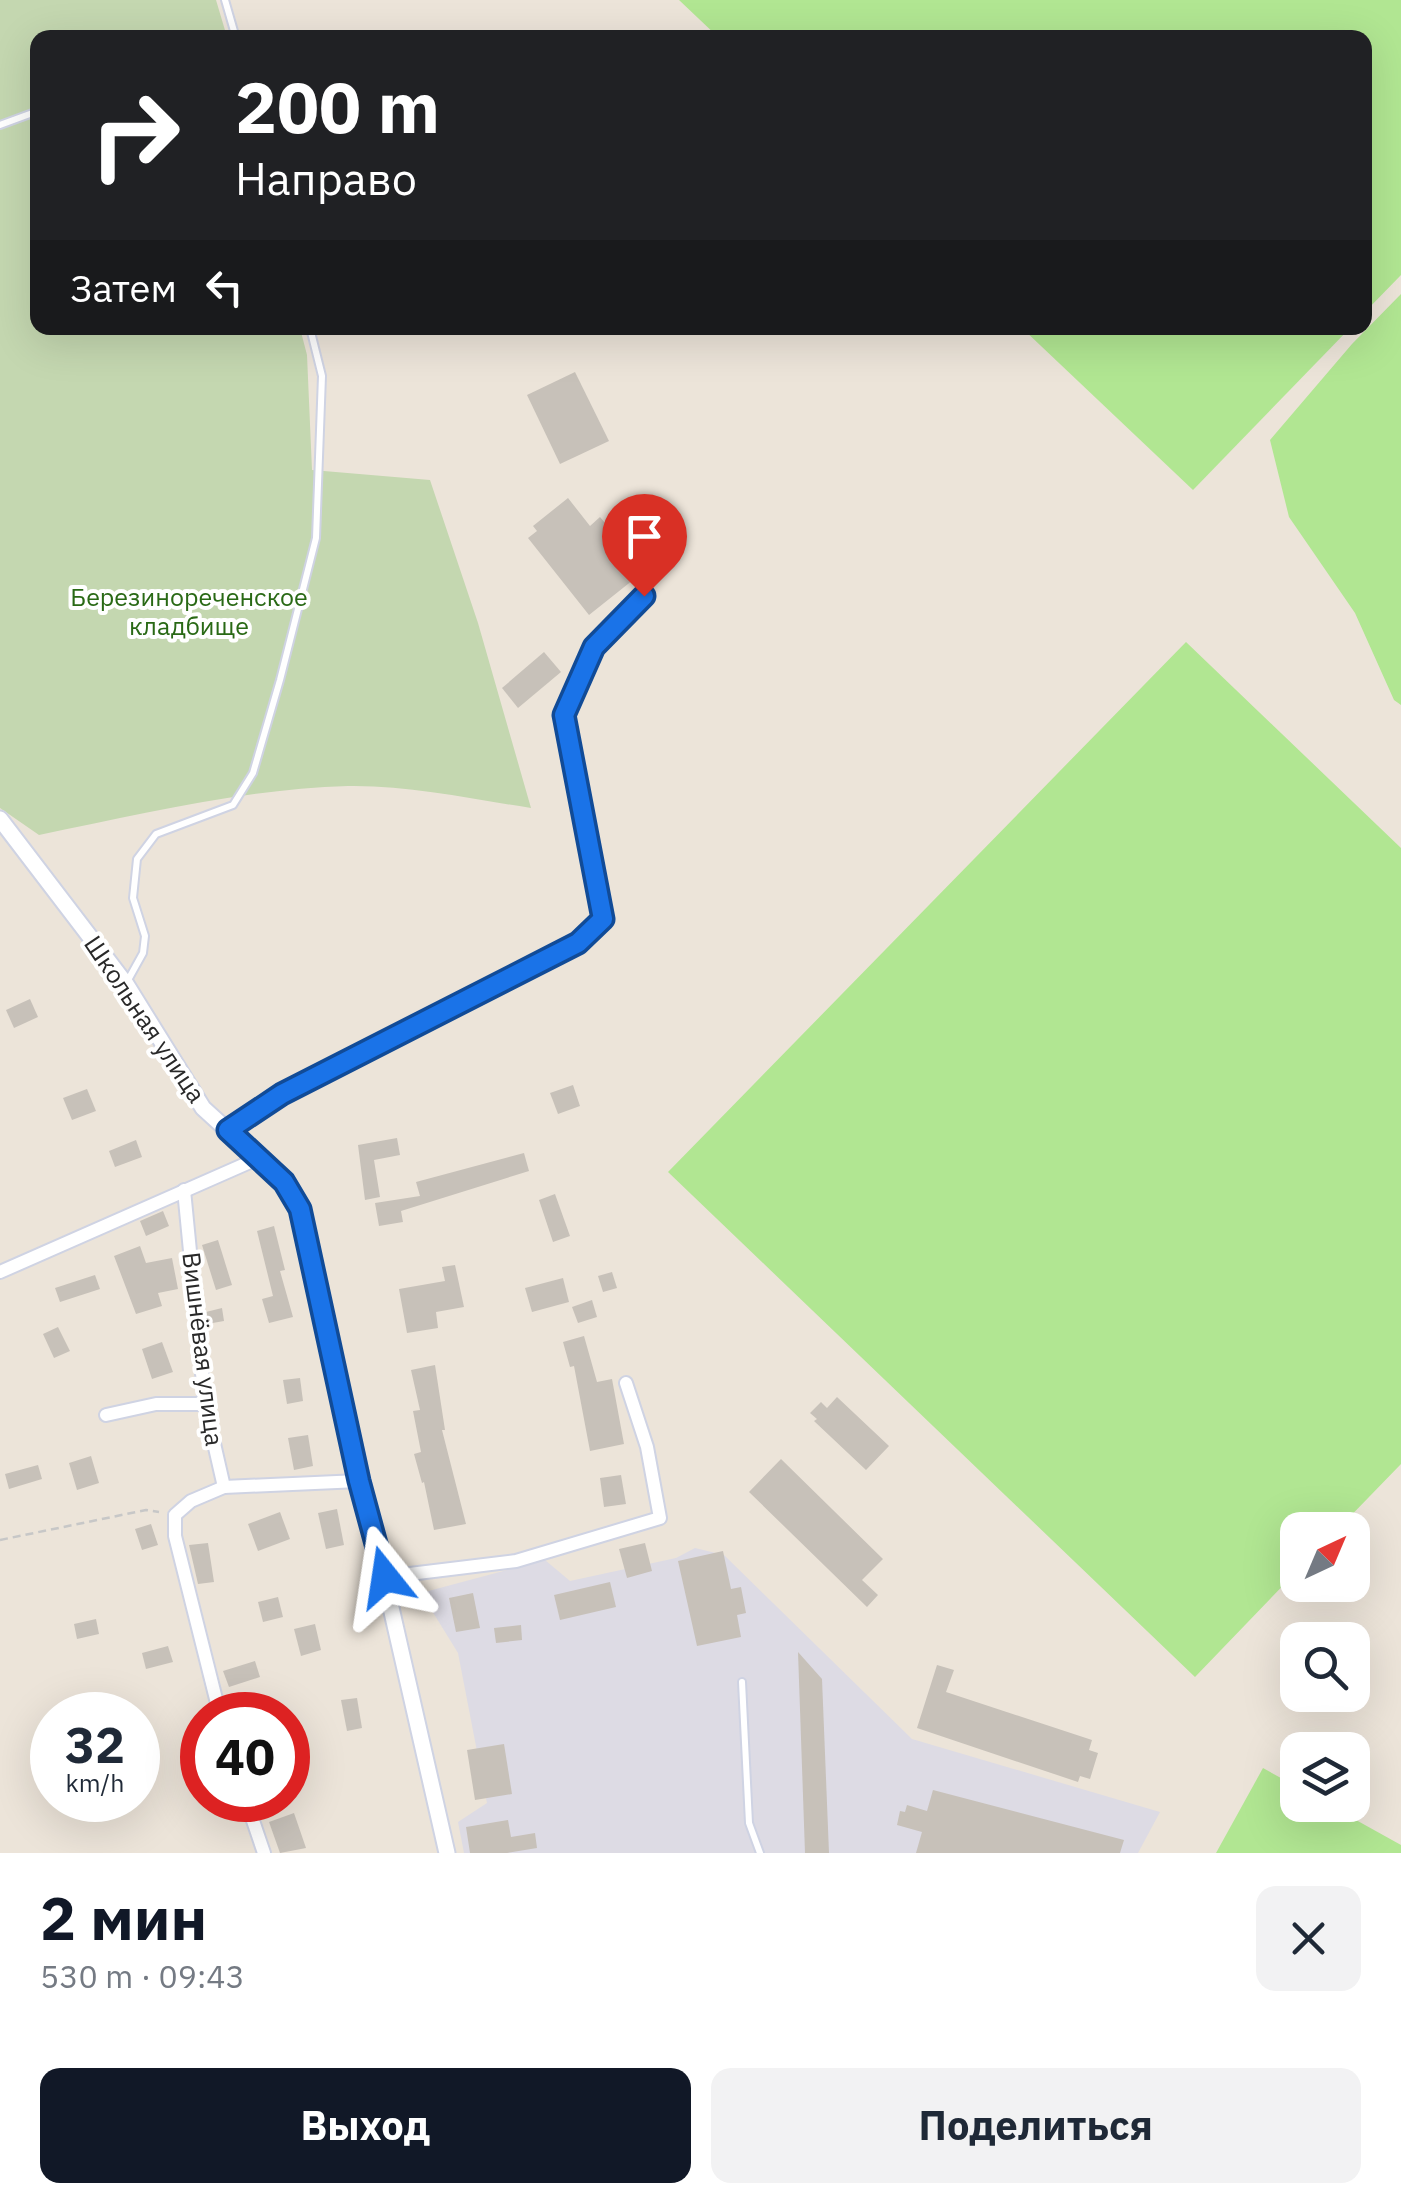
<!DOCTYPE html>
<html lang="ru">
<head>
<meta charset="utf-8">
<style>
  body { margin:0; font-family:"IBM Plex Sans",sans-serif; background:#f2f2f3; color:#1f2937; height:100vh; display:flex; flex-direction:column; font-size:38px; white-space:nowrap }
  * { box-sizing:border-box; margin:0 }
  p { font-size:32px; color:#747a83 }
  .icon { flex:none; width:55px; height:55px; fill:none; stroke:currentColor; stroke-width:2; stroke-linecap:round; stroke-linejoin:round }
  .map { position:relative; height:1853px; overflow:hidden }
  .side { display:flex; flex-direction:column; background:#fff; flex:1 }
  .side>* { flex:none }
  .hud { position:absolute; left:30px; top:30px; width:1342px; height:305px; border-radius:20px; box-shadow:0 10px 40px #0002; background:#202124; color:#fff; overflow:hidden }
  .needle { width:65px; rotate:44deg }
  .tools { position:absolute; left:1280px; top:1512px; display:grid; gap:20px }
  .tools a { display:grid; place-items:center; width:90px; height:90px; border-radius:20px; background:#fff; box-shadow:0 10px 40px #0002; font-size:50px }
  .speed { position:absolute; left:30px; top:1692px; display:flex; gap:20px; font-size:50px; font-weight:700; text-align:center }
  .speed>* { display:grid; place-content:center; width:130px; height:130px; border-radius:50%; background:#fff; box-shadow:0 10px 40px #0002; line-height:1 }
  .speed small { font-size:25px; font-weight:400 }
  .speed .limit { border:15px solid #d22; background:#fff; color:#111 }
  .pin { position:absolute; display:grid; place-items:center; width:85px; height:85px; color:#fff; margin:-102px -42px; border-radius:50% 50% 50% 0; rotate:-45deg; box-shadow:0 0 10px #0007 }
  .pin .icon { rotate:45deg }
  .me { position:absolute; width:110px; margin:-55px; rotate:345deg; stroke-linejoin:round; filter:drop-shadow(0 0 8px #0008) }
  .turn { display:flex; align-items:center; gap:35px; height:210px; padding:0 40px; font-size:45px }
  .turn .icon { width:130px; height:130px; stroke-width:2.5 }
  .turn b { display:block; font-size:70px; line-height:85px }
  .then { display:flex; align-items:center; height:95px; padding:0 40px; background:#0003; gap:20px; font-size:38px }
  .round { display:grid; place-items:center; flex:none; width:105px; height:105px; border-radius:20px; background:#f2f2f3 }
  .summary { display:flex; align-items:center; justify-content:space-between; height:170px; padding:0 40px }
  h1 { font-size:60px; font-weight:800; line-height:75px; color:#111827 }
  .action { display:flex; gap:20px; margin-top:auto; padding:20px 40px }
  .action a { flex:1; height:115px; border-radius:20px; background:#111827; color:#fff; font-size:40px; font-weight:800; line-height:115px; text-align:center }
  .action a+a { background:#f2f2f3; color:#1f2937 }
  .map>svg:first-child { display:block }
  .industrial { fill:#dddbe4 }
  .green { fill:#b1e692 }
  .cemetery { fill:#c4d7b0 }
  .building { fill:#c7c1b9 }
  .lines { fill:none; stroke-linecap:round; stroke-linejoin:round }
  .service-casing { stroke:#cfd3e3; stroke-width:10 }
  .minor-casing { stroke:#cfd3e3; stroke-width:16 }
  .tertiary-casing { stroke:#cfd3e3; stroke-width:19 }
  .path { stroke:#c7c7c7; stroke-width:2.5; stroke-dasharray:8 5; stroke-linecap:butt }
  .service { stroke:#fff; stroke-width:6 }
  .minor { stroke:#fff; stroke-width:12 }
  .tertiary { stroke:#fff; stroke-width:15 }
  .route-casing { stroke:#114b97; stroke-width:25 }
  .route { stroke:#1a73e8; stroke-width:18 }
  .labels { text-anchor:middle; stroke-width:8; stroke-linejoin:round; paint-order:stroke }
  .park-label { font-size:25px; fill:#296915; stroke:#fff }
  .street-label { font-size:25px; fill:#292929; stroke:#fff }
</style>
</head>
<body>
<div class="map">
<svg width="1401" height="1853" viewBox="0 0 1401 1853">
  <rect width="100%" height="100%" fill="#ece4d9"/>
  <!-- industrial -->
  <polygon class="industrial" points="695,1548 724,1555 912,1739 1160,1812 1138,1853 464,1853 458,1822 487,1803 458,1653 421,1593 545,1560 570,1581 676,1558"/>
  <!-- green -->
  <g class="green">
    <polygon points="679,0 1401,0 1401,275 1365,312 1365,38 718,37"/>
    <polygon points="1401,294 1401,705 1394,700 1355,613 1289,517 1270,440 1352,344"/>
    <polygon points="1022,328 1350,328 1193,490"/>
    <polygon points="1186,642 1401,848 1401,1464 1337,1530 1298,1530 1297,1571 1195,1677 668,1172"/>
    <polygon points="1263,1768 1297,1787 1298,1805 1329,1805 1401,1845 1401,1853 1216,1853"/>
  </g>
  <!-- cemetery -->
  <path class="cemetery" d="M0 0H216L227 37 38 38V328H300L307 355 312 470 430 480 478 623 531 808C471 799 409 785 348 786 244 789 141 814 39 835L0 808Z"/>
  <!-- building -->
  <g class="building">
    <polygon points="575,372 609,441 560,464 527,395"/>
    <polygon points="568,498 590,526 600,517 620,541 609,550 633,580 589,615 528,538 537,531 533,526"/>
    <polygon points="544,652 561,672 518,708 502,688"/>
    <polygon points="30,999 38,1017 14,1028 6,1010"/>
    <polygon points="573,1085 580,1106 558,1114 550,1093"/>
    <polygon points="87,1089 96,1111 72,1120 63,1098"/>
    <polygon points="397,1138 400,1155 374,1160 380,1197 365,1200 358,1145"/>
    <polygon points="136,1140 142,1157 115,1167 109,1151"/>
    <polygon points="524,1153 529,1171 401,1211 403,1222 379,1226 375,1203 420,1196 416,1182"/>
    <polygon points="555,1194 570,1236 553,1242 539,1200"/>
    <polygon points="163,1211 169,1226 146,1236 140,1221"/>
    <polygon points="274,1226 285,1270 280,1271 293,1317 269,1323 262,1299 273,1296 257,1231"/>
    <polygon points="218,1240 232,1285 216,1290 202,1245"/>
    <polygon points="140,1246 146,1263 172,1258 178,1289 158,1293 162,1306 136,1314 114,1256"/>
    <polygon points="455,1265 464,1307 436,1312 438,1328 407,1333 399,1289 445,1281 442,1267"/>
    <polygon points="612,1272 617,1288 603,1292 598,1276"/>
    <polygon points="95,1275 100,1289 60,1302 55,1288"/>
    <polygon points="563,1278 569,1302 532,1312 525,1288"/>
    <polygon points="592,1300 597,1317 578,1323 572,1307"/>
    <polygon points="222,1308 224,1321 207,1324 206,1312"/>
    <polygon points="58,1327 70,1351 54,1358 43,1334"/>
    <polygon points="584,1336 597,1382 612,1379 624,1444 590,1451 574,1366 570,1367 563,1342"/>
    <polygon points="162,1342 173,1372 152,1379 142,1349"/>
    <polygon points="435,1365 445,1430 442,1430 466,1524 434,1530 424,1482 422,1483 414,1454 421,1452 413,1411 420,1410 411,1370"/>
    <polygon points="300,1378 303,1401 287,1404 283,1380"/>
    <polygon points="837,1397 889,1446 866,1470 814,1421 817,1419 810,1413 821,1402 827,1408"/>
    <polygon points="308,1435 313,1466 294,1470 288,1438"/>
    <polygon points="91,1456 99,1483 77,1490 69,1463"/>
    <polygon points="781,1459 883,1559 862,1580 878,1595 867,1607 749,1492"/>
    <polygon points="38,1465 42,1479 9,1489 5,1474"/>
    <polygon points="621,1475 626,1504 604,1507 600,1478"/>
    <polygon points="337,1509 344,1545 326,1549 318,1513"/>
    <polygon points="280,1512 290,1539 258,1551 248,1524"/>
    <polygon points="151,1524 158,1545 142,1550 135,1529"/>
    <polygon points="208,1543 214,1582 198,1584 189,1545"/>
    <polygon points="645,1543 652,1571 627,1578 619,1549"/>
    <polygon points="723,1551 731,1589 741,1587 746,1613 737,1615 741,1637 697,1646 678,1561"/>
    <polygon points="610,1582 616,1607 560,1620 554,1595"/>
    <polygon points="473,1593 480,1628 456,1632 449,1598"/>
    <polygon points="278,1597 283,1617 263,1622 258,1602"/>
    <polygon points="96,1619 99,1634 77,1639 74,1624"/>
    <polygon points="315,1624 321,1650 301,1656 294,1629"/>
    <polygon points="521,1625 522,1640 496,1643 494,1628"/>
    <polygon points="168,1646 173,1662 146,1669 142,1653"/>
    <polygon points="798,1652 822,1679 829,1853 805,1853"/>
    <polygon points="255,1661 260,1677 229,1687 223,1671"/>
    <polygon points="937,1665 954,1670 946,1692 1092,1740 1089,1750 1098,1753 1090,1779 1080,1776 1078,1782 917,1728"/>
    <polygon points="357,1698 362,1728 347,1731 341,1700"/>
    <polygon points="504,1744 512,1794 475,1800 467,1750"/>
    <polygon points="933,1790 1124,1840 1120,1853 916,1853 922,1832 897,1825 900,1811 905,1812 907,1805 927,1811"/>
    <polygon points="294,1813 306,1848 280,1853 269,1822"/>
    <polygon points="508,1820 511,1837 535,1833 537,1848 507,1853 470,1853 466,1827"/>
  </g>
  <g class="lines">
    <!-- service casing -->
    <g class="service-casing">
      <g id="service">
        <polyline points="225,0 236,38"/>
        <polyline points="0,125 38,111"/>
        <polyline points="128,980 143,953 145,936 133,898 137,859 156,834 233,805 253,773 280,680 316,538 322,376 310,328"/>
        <polyline points="229,1129 282,1094 578,943 603,919 564,715 594,647 644,596"/>
        <polyline points="742,1682 749,1823 760,1853"/>
      </g>
    </g>
    <!-- minor casing -->
    <g class="minor-casing">
      <g id="minor">
        <polyline points="184,1190 205,1404 224,1487 191,1501 175,1515 175,1536 220,1715"/>
        <polyline points="0,1272 259,1158"/>
        <polyline points="106,1415 156,1404 205,1404"/>
        <polyline points="224,1487 359,1481"/>
        <polyline points="385,1577 516,1561 660,1518 647,1447 626,1383"/>
        <polyline points="246,1800 264,1853"/>
      </g>
    </g>
    <!-- tertiary casing -->
    <g class="tertiary-casing">
      <path id="tertiary" d="M0 819 126 984 203 1108 284 1182 300 1209C347 1424 399 1638 447 1853"/>
    </g>
    <!-- path -->
    <polyline class="path" points="0,1540 146,1510 159,1512"/>
    <!-- service -->
    <use href="#service" class="service"/>
    <!-- minor -->
    <use href="#minor" class="minor"/>
    <!-- tertiary -->
    <use href="#tertiary" class="tertiary"/>
  </g>
  <g class="lines">
    <!-- route casing -->
    <g class="route-casing">
      <polyline id="route" points="385,1577 359,1481 300,1209 284,1182 228,1130 282,1094 578,943 603,919 564,715 594,647 644,596"/>
    </g>
    <!-- route -->
    <use href="#route" class="route"/>
  </g>
  <g class="labels">
    <!-- park labels -->
    <g class="park-label">
      <text x="189" y="606">Березинореченское<tspan x="189" dy="29">кладбище</tspan></text>
    </g>
    <!-- street labels -->
    <g class="street-label">
      <text transform="translate(145 1019) rotate(56)" y="9">Школьная улица</text>
      <text transform="translate(203 1349) rotate(83)" y="9">Вишнёвая улица</text>
    </g>
  </g>
</svg>
<div class="tools">
<a><svg class="needle" viewBox="-14 -14 28 28"><path d="M0-13l5 13h-10z" fill="#e53935"/><path d="M0 13l5-13h-10z" fill="#747a83"/></svg></a>
<a><svg class="icon" aria-label="search" viewBox="0 0 24 24"><circle cx="10" cy="10" r="6"/><path d="M15 15l6 6"/></svg></a>
<a><svg class="icon" aria-label="layers" viewBox="0 0 24 24"><path d="M12 4l9 5-9 5-9-5zM3 14l9 5 9-5"/></svg></a>
</div>
<div class="speed"><div>32<small>km/h</small></div><div class="limit">40</div></div>
<div class="pin" style="left:644px;top:596px;background:#d93025"><svg class="icon" aria-label="arrive" viewBox="0 0 24 24"><path d="M6 21V4h12l-3 4 3 4H6"/></svg></div>
<svg class="me" style="left:385px;top:1577px" viewBox="-20 -20 40 40"><path d="M0-17L14 15 0 8-14 15z" fill="#1a73e8" stroke="#fff" stroke-width="4"/></svg>
<div class="hud">
<div class="turn"><svg class="icon" aria-label="right" viewBox="0 0 24 24"><path d="M7 20v-9h11M14 6l5 5-5 5"/></svg><div><b>200 m</b>Направо</div></div>
<div class="then">Затем<svg class="icon" aria-label="left" viewBox="0 0 24 24"><path d="M17 20v-9H6M10 6l-5 5 5 5"/></svg></div>
</div>
</div>
<section class="side">
<div class="summary"><div><h1>2 мин</h1><p>530 m · 09:43</p></div><a class="round"><svg class="icon" aria-label="close" viewBox="0 0 24 24"><path d="M6 6l12 12M18 6L6 18"/></svg></a></div>
<div class="action"><a>Выход</a><a>Поделиться</a></div>
</section>
</body>
</html>
